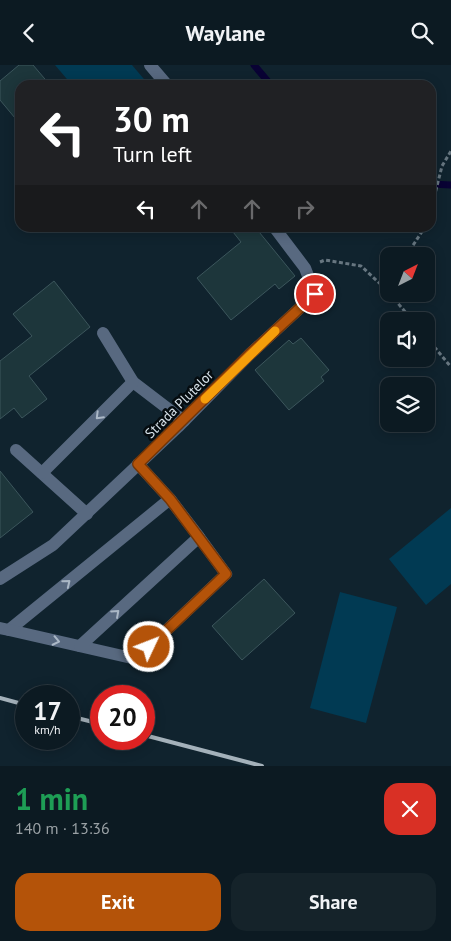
<!DOCTYPE html>
<html lang="en">
<head>
<meta charset="utf-8">
<style>
  body { margin:0; font-family:"PT Sans",sans-serif; background:#15232a; color:#f1f3f6; height:100vh; display:flex; flex-direction:column; font-size:19px; white-space:nowrap }
  * { box-sizing:border-box; margin:0 }
  p { font-size:16px; color:#9aa1a5 }
  .icon { flex:none; width:28px; height:28px; fill:none; stroke:currentColor; stroke-width:2; stroke-linecap:round; stroke-linejoin:round }
  .map { position:relative; height:701px; overflow:hidden }
  .panel { display:flex; flex-direction:column; background:#0c1a22; flex:1 }
  .panel>* { flex:none }
  .top-card { position:absolute; left:15px; top:15px; width:421px; height:152px; border-radius:15px; box-shadow:0 2px 12px #0003,0 0 0 1px #2c3840; background:#202124; color:#fff; overflow:hidden }
  .needle { width:32px; rotate:42deg }
  .buttons { position:absolute; left:380px; top:182px; display:grid; gap:10px }
  .buttons a { display:grid; place-items:center; width:55px; height:55px; border-radius:10px; background:#0c1a22; box-shadow:0 2px 12px #0003,0 0 0 1px #2c3840; font-size:25px }
  .speed { position:absolute; left:15px; top:620px; display:flex; gap:10px; font-size:25px; font-weight:700; text-align:center }
  .speed>* { display:grid; place-content:center; width:65px; height:65px; border-radius:50%; background:#0c1a22; box-shadow:0 2px 12px #0003,0 0 0 1px #2c3840; line-height:1 }
  .speed small { font-size:12px; font-weight:400 }
  .speed .limit { border:8px solid #d22; background:#fff; color:#111 }
  .pin { position:absolute; display:grid; place-items:center; width:42px; height:42px; color:#fff; margin:-21px; border:2px solid #fff; border-radius:50%; box-shadow:0 1px 5px #0007 }
  .me { position:absolute; width:55px; margin:-28px; rotate:47deg; stroke-linejoin:round; filter:drop-shadow(0 0 4px #0008) }
  .turn { display:flex; align-items:center; gap:18px; height:105px; padding:0 15px; font-size:22px }
  .turn .icon { width:65px; height:65px; stroke-width:2.5 }
  .turn b { display:block; font-size:35px; line-height:42px }
  .lanes { display:flex; align-items:center; height:48px; padding:0 15px; background:#0003; justify-content:center; gap:25px; direction:ltr }
  .lanes .off { opacity:.35 }
  .round { display:grid; place-items:center; flex:none; width:52px; height:52px; border-radius:15px; background:#15232a }
  .summary { display:flex; align-items:center; justify-content:space-between; height:85px; padding:0 15px }
  h1 { font-size:30px; font-weight:600; line-height:38px; color:#1e9e55 }
  .cta { display:flex; gap:10px; margin-top:auto; padding:10px 15px }
  .cta a { flex:1; height:58px; border-radius:15px; background:#b45309; color:#fff; font-size:20px; font-weight:600; line-height:58px; text-align:center }
  .cta a+a { background:#15232a; color:#f1f3f6 }
  header { display:flex; justify-content:space-between; align-items:center; height:65px; padding:0 15px; background:#0c1a22; font-size:22px; font-weight:600 }
  .map>svg:first-child { display:block }
  .green { fill:#013a53 }
  .lines { fill:none; stroke-linecap:round; stroke-linejoin:round }
  .stream { stroke:#090234; stroke-width:7 }
  .building { fill:#1d363b; stroke:#3c565c }
  .path { stroke:#677680; stroke-width:3; stroke-dasharray:4 2.5; stroke-linecap:butt }
  .minor { stroke:#586980; stroke-width:12 }
  .rail { stroke:#a4b1ba; stroke-width:4 }
  .oneway { stroke:#abb8c6 }
  .route-casing { stroke:#753606; stroke-width:12 }
  .route { stroke:#b45309; stroke-width:9 }
  .slow { stroke:#f59e0b; stroke-width:9 }
  .labels { text-anchor:middle; stroke-width:5; stroke-linejoin:round; paint-order:stroke }
  .street-label { font-size:14px; fill:#d8e3eb; stroke:#050c10 }
</style>
</head>
<body>
<header><svg class="icon" aria-label="back" viewBox="0 0 24 24"><path d="M15 5l-7 7 7 7"/></svg>Waylane<svg class="icon" aria-label="search" viewBox="0 0 24 24"><circle cx="10" cy="10" r="6"/><path d="M15 15l6 6"/></svg></header>
<div class="map">
<svg width="451" height="701" viewBox="0 0 451 701">
  <rect width="100%" height="100%" fill="#10232e"/>
  <!-- green -->
  <g class="green">
    <polygon points="55,0 132,0 149,20 72,20"/>
    <polygon points="451,443 451,519 426,540 389,494"/>
    <polygon points="340,527 397,542 366,658 310,643"/>
  </g>
  <g class="lines">
    <!-- stream -->
    <g class="stream">
      <polyline points="254,0 271,20"/>
      <polyline points="431,119 451,120"/>
    </g>
  </g>
  <!-- building -->
  <g class="building">
    <polygon points="19,0 33,0 50,20 20,20 20,59 0,35 0,16"/>
    <polygon points="229,162 255,162 295,211 279,224 275,219 231,255 197,213 241,177"/>
    <polygon points="54,216 90,262 29,311 47,334 22,353 14,343 0,354 0,296 32,271 13,249"/>
    <polygon points="301,273 329,305 321,312 324,316 289,345 255,305 289,275 293,279"/>
    <polygon points="0,406 33,447 0,473"/>
    <polygon points="264,514 295,548 242,595 212,561"/>
  </g>
  <g class="lines">
    <!-- path -->
    <g class="path">
      <polyline points="431,145 442,101 451,86"/>
      <polyline points="406,191 425,162"/>
      <polyline points="320,197 325,195 361,201 389,227"/>
      <polyline points="381,217 389,209"/>
      <polyline points="390,229 413,256"/>
      <polyline points="426,272 451,302"/>
    </g>
    <!-- minor -->
    <g class="minor">
      <polyline points="150,0 167,20"/>
      <polyline points="103,268 133,317 184,356"/>
      <polyline points="16,385 87,449"/>
      <polyline points="42,408 133,317"/>
      <polyline points="0,514 53,480 178,362 250,289 315,229 305,203 274,162"/>
      <polyline points="0,563 9,565 170,434"/>
      <polyline points="9,565 136,594 226,509 199,472"/>
      <polyline points="80,581 199,472 170,434 138,399"/>
    </g>
    <!-- rail -->
    <g class="rail">
      <polyline points="0,633 26,640"/>
      <polyline points="69,651 101,659"/>
      <polyline points="144,670 262,701"/>
    </g>
  </g>
  <!-- one-way arrows -->
  <defs><path id="oneway-chevron" d="M-2-3.5L2.5 0L-2 3.5" fill="none" stroke-width="1.6" stroke-linecap="round" stroke-linejoin="round" transform="scale(1.25)"/></defs>
  <g class="oneway">
    <use href="#oneway-chevron" transform="translate(99 351) rotate(135)"/>
    <use href="#oneway-chevron" transform="translate(67 518) rotate(-39)"/>
    <use href="#oneway-chevron" transform="translate(116 548) rotate(-42)"/>
    <use href="#oneway-chevron" transform="translate(56 576) rotate(12)"/>
  </g>
  <g class="lines">
    <!-- route casing -->
    <g class="route-casing">
      <polyline id="route" points="149,582 226,509 170,434 138,399 250,289 315,229"/>
    </g>
    <!-- route -->
    <use href="#route" class="route"/>
    <!-- slow -->
    <polyline class="slow" points="205,334 275,266"/>
  </g>
  <g class="labels">
    <!-- street labels -->
    <g class="street-label">
      <text transform="translate(179 339) rotate(-45)" y="5">Strada Plutelor</text>
    </g>
  </g>
</svg>
<div class="buttons">
<a><svg class="needle" viewBox="-14 -14 28 28"><path d="M0-13l5 13h-10z" fill="#e53935"/><path d="M0 13l5-13h-10z" fill="#9aa1a5"/></svg></a>
<a><svg class="icon" aria-label="sound" viewBox="0 0 24 24"><path d="M4 9h4l5-4v14l-5-4H4zM17 9q2 3 0 6"/></svg></a>
<a><svg class="icon" aria-label="layers" viewBox="0 0 24 24"><path d="M12 4l9 5-9 5-9-5zM3 14l9 5 9-5"/></svg></a>
</div>
<div class="speed"><div>17<small>km/h</small></div><div class="limit">20</div></div>
<div class="pin" style="left:315px;top:229px;background:#d93025"><svg class="icon" aria-label="arrive" viewBox="0 0 24 24"><path d="M6 21V4h12l-3 4 3 4H6"/></svg></div>
<svg class="me" style="left:149px;top:582px" viewBox="-20 -20 40 40"><circle r="17" fill="#b45309" stroke="#fff" stroke-width="3"/><path d="M0-11L8 9 0 5-8 9z" fill="#fff"/></svg>
<div class="top-card">
<div class="turn"><svg class="icon" aria-label="left" viewBox="0 0 24 24"><path d="M17 20v-9H6M10 6l-5 5 5 5"/></svg><div><b>30 m</b>Turn left</div></div>
<div class="lanes"><svg class="icon" aria-label="left" viewBox="0 0 24 24"><path d="M17 20v-9H6M10 6l-5 5 5 5"/></svg><svg class="icon off" aria-label="ahead" viewBox="0 0 24 24"><path d="M12 20V5M6 11l6-6 6 6"/></svg><svg class="icon off" aria-label="ahead" viewBox="0 0 24 24"><path d="M12 20V5M6 11l6-6 6 6"/></svg><svg class="icon off" aria-label="right" viewBox="0 0 24 24"><path d="M7 20v-9h11M14 6l5 5-5 5"/></svg></div>
</div>
</div>
<section class="panel">
<div class="summary"><div><h1>1 min</h1><p>140 m · 13:36</p></div><a class="round" style="background:#d93025;color:#fff"><svg class="icon" aria-label="close" viewBox="0 0 24 24"><path d="M6 6l12 12M18 6L6 18"/></svg></a></div>
<div class="cta"><a>Exit</a><a>Share</a></div>
</section>
</body>
</html>
